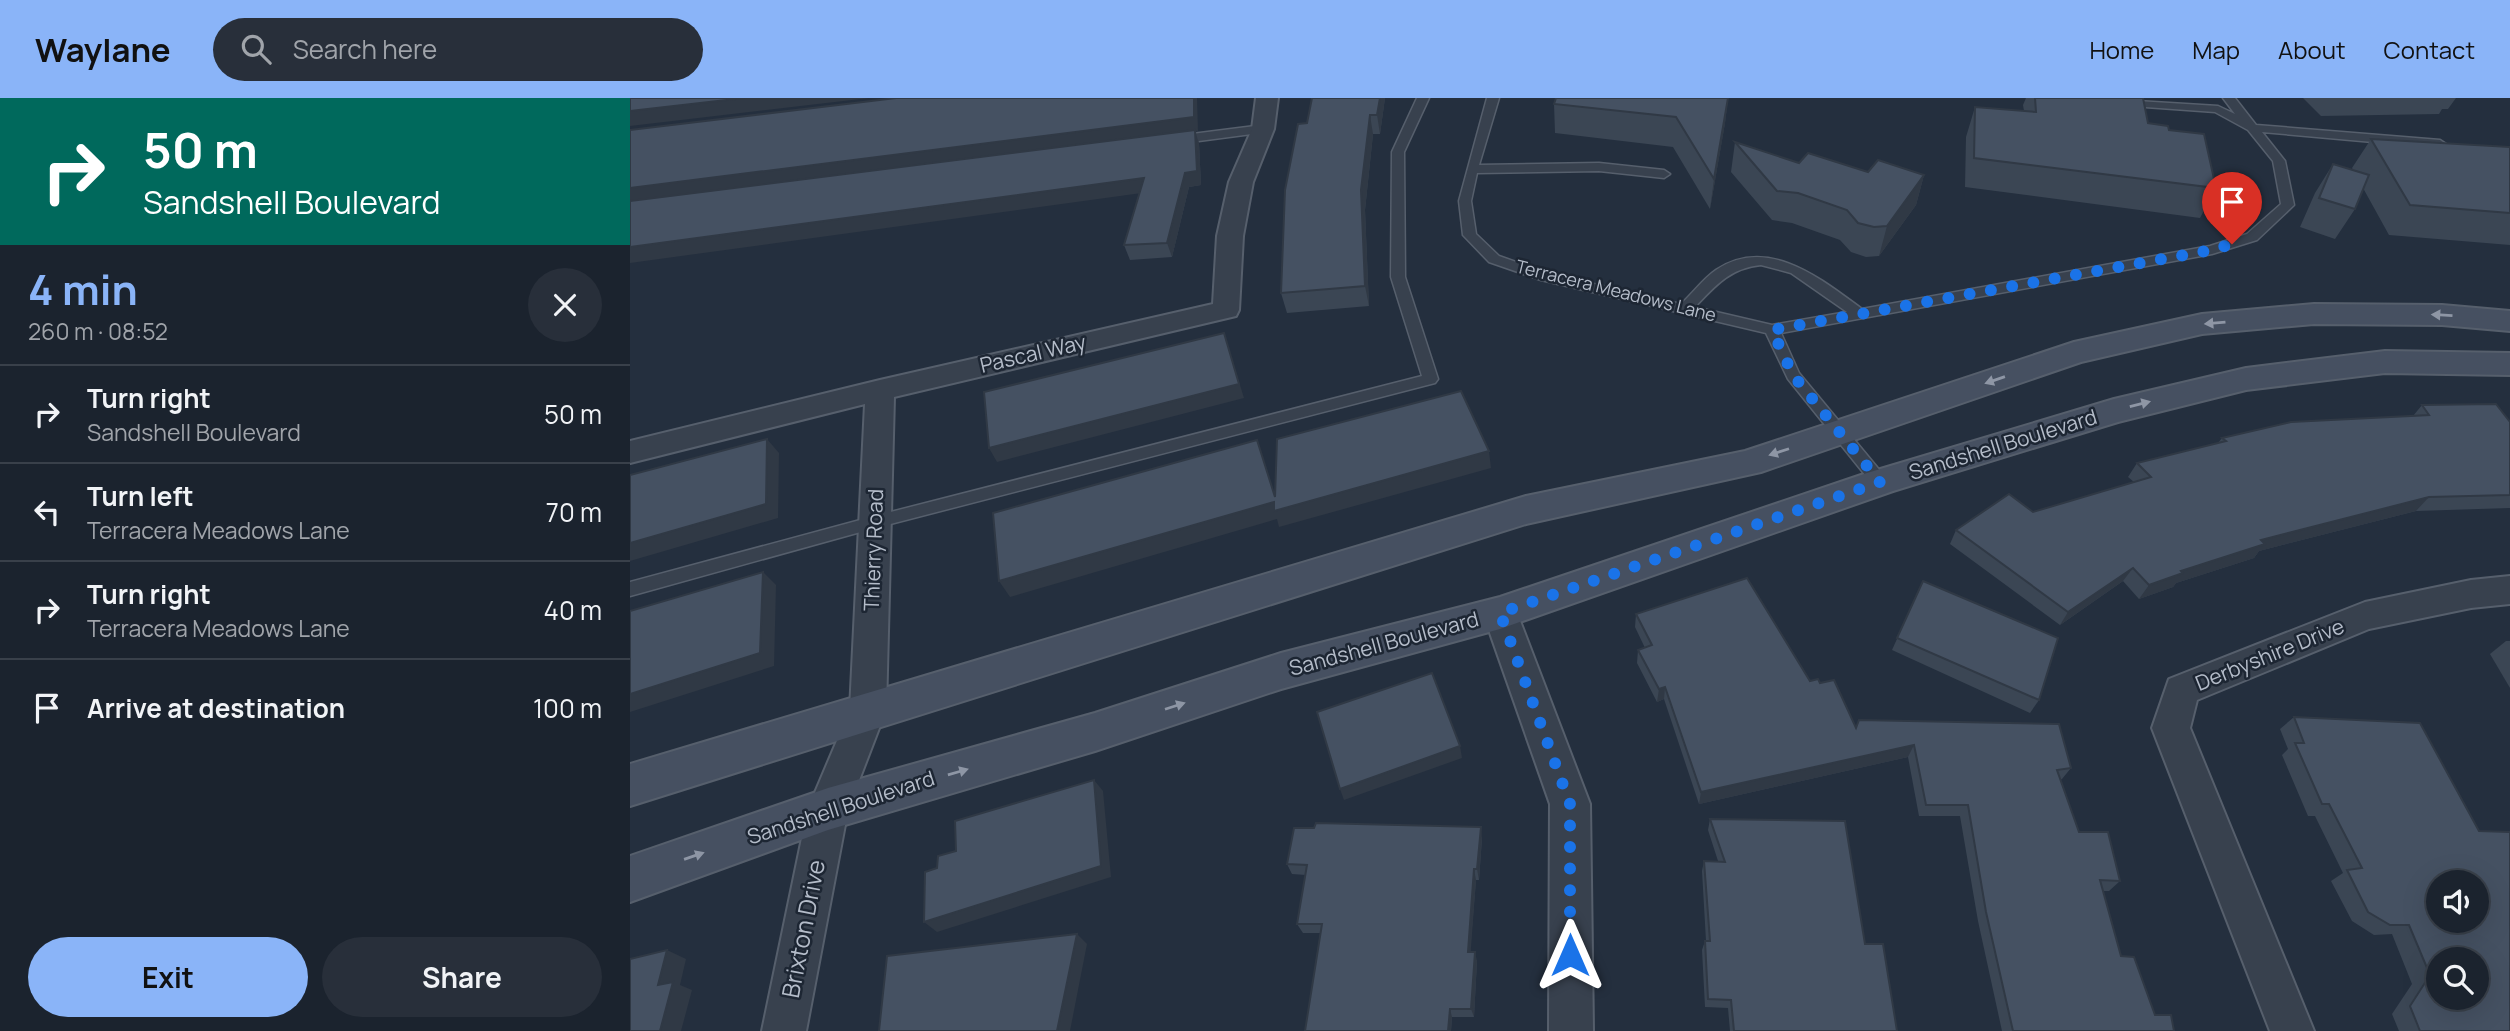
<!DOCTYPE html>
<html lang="en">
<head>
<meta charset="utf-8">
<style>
  body { margin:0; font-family:Manrope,sans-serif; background:#282f3a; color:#f1f3f6; height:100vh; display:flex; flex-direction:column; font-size:26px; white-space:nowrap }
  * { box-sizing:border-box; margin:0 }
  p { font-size:23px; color:#a0a4aa }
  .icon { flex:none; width:38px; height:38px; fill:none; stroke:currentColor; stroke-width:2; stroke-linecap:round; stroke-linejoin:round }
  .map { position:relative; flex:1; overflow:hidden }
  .drawer { display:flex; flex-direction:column; background:#1b232e; width:630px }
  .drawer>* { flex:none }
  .top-card { background:#00695c; color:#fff; overflow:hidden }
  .buttons { position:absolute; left:1796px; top:772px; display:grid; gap:14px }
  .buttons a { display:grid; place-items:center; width:63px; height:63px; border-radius:50%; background:#1b232e; box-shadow:0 7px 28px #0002,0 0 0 2px #39404a; font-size:35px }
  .pin { position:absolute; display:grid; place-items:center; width:60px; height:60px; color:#fff; margin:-72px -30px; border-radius:50% 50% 50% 0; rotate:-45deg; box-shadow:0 0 7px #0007 }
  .pin .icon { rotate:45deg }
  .me { position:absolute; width:77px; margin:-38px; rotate:0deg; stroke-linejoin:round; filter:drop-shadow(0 0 5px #0008) }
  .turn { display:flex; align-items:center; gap:24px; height:147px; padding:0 28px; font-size:32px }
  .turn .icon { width:91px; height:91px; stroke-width:2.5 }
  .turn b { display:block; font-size:49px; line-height:60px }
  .round { display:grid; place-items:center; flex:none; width:74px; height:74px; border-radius:37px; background:#282f3a }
  .headline { display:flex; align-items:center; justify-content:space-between; height:119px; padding:0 28px }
  h1 { font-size:42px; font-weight:700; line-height:52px; color:#8ab4f8 }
  .primary-button { display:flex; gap:14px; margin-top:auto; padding:14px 28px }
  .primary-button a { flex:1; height:80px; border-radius:42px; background:#8ab4f8; color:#111; font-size:28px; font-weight:700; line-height:80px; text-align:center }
  .primary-button a+a { background:#282f3a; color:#f1f3f6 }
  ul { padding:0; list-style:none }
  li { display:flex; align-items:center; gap:21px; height:98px; padding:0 28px; border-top:2px solid #39404a }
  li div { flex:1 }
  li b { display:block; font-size:26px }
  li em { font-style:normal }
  header { display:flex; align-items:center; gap:42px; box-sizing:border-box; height:98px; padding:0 35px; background:#8ab4f8; color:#111 }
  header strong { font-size:33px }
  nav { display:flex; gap:38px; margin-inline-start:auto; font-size:24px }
  .search { width:490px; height:63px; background:#282f3a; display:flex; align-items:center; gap:18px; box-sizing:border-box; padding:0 24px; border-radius:38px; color:#a0a4aa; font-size:26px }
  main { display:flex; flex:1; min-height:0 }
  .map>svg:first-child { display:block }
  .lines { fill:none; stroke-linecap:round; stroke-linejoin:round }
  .lane-casing { stroke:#565f6c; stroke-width:3 }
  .street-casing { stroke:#565f6c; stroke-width:4 }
  .secondary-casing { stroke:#565f6c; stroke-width:4 }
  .lane { fill:#38414e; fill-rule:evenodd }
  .street { fill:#38414e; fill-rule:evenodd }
  .secondary { fill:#465061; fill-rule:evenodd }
  .wall { fill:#3b4654 }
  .shaded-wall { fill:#303945 }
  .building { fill:#455162; stroke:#303945; stroke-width:2; fill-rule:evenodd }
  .oneway { fill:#8e96a5 }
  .route { stroke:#1a73e8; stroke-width:12; stroke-dasharray:0 21.6 }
  .labels { text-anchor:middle; stroke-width:5; stroke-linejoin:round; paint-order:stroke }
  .far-street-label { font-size:18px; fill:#b4bcc9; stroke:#1d2633 }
  .street-label { font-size:21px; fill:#b4bcc9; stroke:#1d2633 }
  .near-street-label { font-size:24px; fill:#b4bcc9; stroke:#1d2633 }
</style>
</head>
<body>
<header>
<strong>Waylane</strong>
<div class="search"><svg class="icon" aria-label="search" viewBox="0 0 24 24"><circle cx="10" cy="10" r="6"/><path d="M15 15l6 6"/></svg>Search here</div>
<nav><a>Home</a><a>Map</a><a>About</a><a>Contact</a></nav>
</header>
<main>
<section class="drawer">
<div class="top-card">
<div class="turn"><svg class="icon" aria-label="right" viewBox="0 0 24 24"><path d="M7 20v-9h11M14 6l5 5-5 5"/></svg><div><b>50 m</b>Sandshell Boulevard</div></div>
</div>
<div class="headline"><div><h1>4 min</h1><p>260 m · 08:52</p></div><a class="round"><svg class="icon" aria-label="close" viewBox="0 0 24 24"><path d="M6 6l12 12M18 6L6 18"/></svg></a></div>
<ul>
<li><svg class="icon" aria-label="right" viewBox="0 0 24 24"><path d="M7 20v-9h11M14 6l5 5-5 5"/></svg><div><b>Turn right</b><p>Sandshell Boulevard</p></div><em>50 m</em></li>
<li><svg class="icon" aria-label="left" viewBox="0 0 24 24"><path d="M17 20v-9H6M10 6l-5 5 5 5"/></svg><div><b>Turn left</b><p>Terracera Meadows Lane</p></div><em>70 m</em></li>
<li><svg class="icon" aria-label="right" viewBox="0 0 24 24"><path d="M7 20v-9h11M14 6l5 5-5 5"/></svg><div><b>Turn right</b><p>Terracera Meadows Lane</p></div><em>40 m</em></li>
<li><svg class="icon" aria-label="arrive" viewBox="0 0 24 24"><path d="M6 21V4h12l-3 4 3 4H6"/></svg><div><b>Arrive at destination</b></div><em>100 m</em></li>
</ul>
<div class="primary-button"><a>Exit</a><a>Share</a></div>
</section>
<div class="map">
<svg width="1880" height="933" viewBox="0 0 1880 933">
  <rect width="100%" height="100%" fill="#242f3e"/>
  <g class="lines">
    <!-- lane casing -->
    <g class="lane-casing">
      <g id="lane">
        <polygon points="787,0 799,0 774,54 775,179 808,281 805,285 245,430 0,498 0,484 245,418 792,278 761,179 762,54"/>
        <path d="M857 0H869L849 67 969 65 1034 72 1040 76 1034 80 969 73 847 75 841 103 846 136 869 158 920 176 1051 206C1063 195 1073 181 1086 172 1138 137 1191 181 1232 211L1580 148 1617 136 1651 106 1643 63 1618 32 1585 14 1487 7 1485 5 1491 2 1588 8 1605 16 1593 0H1605L1626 27 1810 42 1816 46 1810 50 1632 34 1655 63 1664 107 1627 142 1582 156 1151 235 1169 275 1256 380 1258 384 1256 388H1244L1158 281 1136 235 911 182 859 164 833 137 829 103ZM1131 167 1161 175 1217 214 1142 227 1065 209C1085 188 1100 170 1131 167Z"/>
        <polygon points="633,27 637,28 637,34 546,46 540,42 546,38"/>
      </g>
    </g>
    <!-- street casing -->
    <g class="street-casing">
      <g id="street">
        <polygon points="626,0 648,0 644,31 623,84 613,138 609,212 606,218 264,299 256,612 218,711 176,933 132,933 178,711 220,612 235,306 0,365 0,343 250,282 583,206 587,138 599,84 622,31"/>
        <polygon points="1880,478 1880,506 1841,510 1739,531 1567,602 1560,630 1684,933 1640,933 1522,630 1539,581 1735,504 1841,482"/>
        <polygon points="870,501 882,505 887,515 960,706 963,933 919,933 920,706 853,515 858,505"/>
      </g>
    </g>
    <!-- secondary casing -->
    <g class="secondary-casing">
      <g id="secondary">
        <polygon points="1684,206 1812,207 1880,213 1880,233 1812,227 1684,226 1572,236 1451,264 1131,374 896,426 0,708 0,666 896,398 1115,353 1444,244 1572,216"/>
        <polygon points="1755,253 1880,255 1880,277 1755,275 1616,292 1488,324 1263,393 870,531 651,591 465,653 198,732 0,804 0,758 198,690 465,615 651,555 870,499 1237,375 1484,301 1616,270"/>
      </g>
    </g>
    <!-- lane -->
    <use href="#lane" class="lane"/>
    <!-- street -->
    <use href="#street" class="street"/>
    <!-- secondary -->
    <use href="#secondary" class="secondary"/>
  </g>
  <!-- wall -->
  <g class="wall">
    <polygon points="682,0 755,0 750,36 743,36 735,112 739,208 657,215 651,195 677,25"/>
    <polygon points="1098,0 1095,25 1080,111 1043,49 925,35 924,6"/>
    <polygon points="1396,0 1513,0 1518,25 1539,32 1586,90 1570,120 1335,89 1336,39 1345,9 1394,13 1393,7"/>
    <polygon points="1673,0 1826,0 1818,11 1812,11 1809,16 1691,18"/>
    <polygon points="0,32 568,33 565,33 569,45 571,87 559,89 542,159 500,162 494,147 509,95"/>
    <polygon points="1741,41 1880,49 1880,147 1759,137 1733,90 1725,111 1705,141 1670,129 1685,95 1703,66 1723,72 1722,70"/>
    <polygon points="1105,44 1169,65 1238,74 1294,77 1286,107 1249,158 1236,159 1221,154 1210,142 1162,125 1142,122 1101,74"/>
    <polygon points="1792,307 1880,324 1880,410 1786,413 1629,453 1624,460 1546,485 1543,489 1509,501 1493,483 1430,527 1320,446 1326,432 1403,414 1504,384 1498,379 1507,365 1588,345 1592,340 1783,318"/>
    <polygon points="1293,483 1409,602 1400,615 1262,552"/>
    <polygon points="1006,516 1180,583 1190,585 1226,630 1441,670 1432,681 1430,682 1449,734 1490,783 1479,793 1473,793 1491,858 1525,917 1544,933 1372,933 1348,823 1330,718 1289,718 1278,659 1069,706 1034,601 1027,604 1007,565 1008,552 1015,550 1005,529"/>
    <polygon points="1876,543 1880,543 1880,590 1860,556"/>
    <polygon points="1664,619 1880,933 1769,933 1762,916 1782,886 1762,836 1744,837 1722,823 1701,783 1713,775 1685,718 1678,718 1652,657 1658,651 1650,631"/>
    <polygon points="1080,721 1235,846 1267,933 1100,933 1098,910 1075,909 1072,852 1075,843 1076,843 1072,773 1074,763 1088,763 1078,732"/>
    <polygon points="852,740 849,782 846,782 840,854 847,863 844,919 822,919 821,933 675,933 690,835 673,835 667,826 676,777 662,776 657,766"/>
  </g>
  <!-- shaded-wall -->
  <g class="shaded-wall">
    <polygon points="114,0 239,0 0,28 0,13"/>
    <polygon points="564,0 567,0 568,33 565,33 569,45 571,87 559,89 542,159 537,145 555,75 0,105 0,90"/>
    <polygon points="750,0 755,0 750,36 747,17"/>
    <polygon points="1098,0 1095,25 1080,111 1084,81"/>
    <polygon points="740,17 743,36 735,112 739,208 735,188 731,92"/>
    <polygon points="1294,77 1286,107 1249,158 1257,128"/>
    <polygon points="514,80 519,94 0,165 0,149"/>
    <polygon points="594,235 614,300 367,364 359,350"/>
    <polygon points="137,341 149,355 148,420 0,463 0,445"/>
    <polygon points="859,353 861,370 649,429 647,421 380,499 369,483 644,404 649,412"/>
    <polygon points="1799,399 1786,413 1629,453 1624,460 1546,485 1543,489 1509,501 1519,487 1551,473 1631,442"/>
    <polygon points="1503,470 1493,483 1430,527 1438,514"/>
    <polygon points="133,474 146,487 144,568 0,614 0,596"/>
    <polygon points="1035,589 1034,601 1027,604 1029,591"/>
    <polygon points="1284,647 1278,659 1069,706 1071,694"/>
    <polygon points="830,648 832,660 714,702 710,691"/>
    <polygon points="464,682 473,693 481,779 307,834 294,824"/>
    <polygon points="851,729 852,740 849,782 847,771"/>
    <polygon points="844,771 846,782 840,863 838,854"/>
    <polygon points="447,836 457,846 440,933 427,933"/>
    <polygon points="37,852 56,861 50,887 62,892 51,933 30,933 28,887"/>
    <polygon points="845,854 847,863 844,919 841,911"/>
    <polygon points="820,911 822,919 821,933 818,933"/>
  </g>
  <!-- building -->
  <g class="building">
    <polygon points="0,0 114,0 0,13"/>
    <polygon points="266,0 564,0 564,19 0,90 0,32"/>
    <polygon points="682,0 750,0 747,17 740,17 731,92 735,188 651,195 655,92 668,26 677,25"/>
    <polygon points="926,0 1098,0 1084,81 1046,19 924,6"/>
    <polygon points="1405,0 1513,0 1518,25 1538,28 1539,32 1574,36 1586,90 1344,60 1345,9 1406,14"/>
    <polygon points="565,32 567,73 555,75 537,145 494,147 514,80 0,149 0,103"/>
    <polygon points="1741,41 1880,49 1880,115 1780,107"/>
    <polygon points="1105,44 1169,65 1178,55 1238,74 1248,62 1294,77 1257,128 1244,129 1228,125 1217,112 1168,95 1147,93"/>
    <polygon points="1703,66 1739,77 1725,111 1689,100"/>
    <polygon points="594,235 609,286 359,350 354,294"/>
    <polygon points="831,293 859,353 644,413 644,404 369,483 363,415 627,342 645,399 647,341"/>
    <polygon points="1866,306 1880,324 1880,397 1799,399 1631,442 1635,446 1551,473 1553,475 1519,487 1503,470 1438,514 1326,432 1379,396 1403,414 1521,379 1507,365 1596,343 1592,340 1661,324 1799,317 1792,307"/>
    <polygon points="137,341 136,406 0,445 0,377"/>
    <polygon points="133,474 130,555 0,596 0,513"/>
    <polygon points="1117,480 1180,583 1188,581 1190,585 1204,582 1226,630 1229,622 1429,626 1441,670 1427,672 1449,734 1478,734 1490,783 1470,782 1491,858 1504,859 1525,917 1541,917 1544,933 1383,933 1356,814 1338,707 1296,707 1284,647 1071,694 1035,589 1029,591 1008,552 1022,547 1006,516"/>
    <polygon points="1293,483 1428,540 1409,602 1267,540"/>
    <polygon points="802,575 830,648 710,691 687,614"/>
    <path d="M1664 619 1790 625 1849 733 1880 734V933H1790L1780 908 1800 877 1779 827H1760L1738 814 1717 772 1732 770 1699 706H1692L1665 645H1674ZM1808 784H1846V822H1808ZM1808 861H1846V900H1808Z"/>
    <polygon points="464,682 471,768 294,824 295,774 307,770 308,758 326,753 325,723"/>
    <polygon points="1080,721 1215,723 1235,846 1253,846 1267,933 1104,933 1101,902 1078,901 1075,843 1080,843 1074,763 1095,764"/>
    <polygon points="686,725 851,729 847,771 844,771 838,854 845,854 841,911 820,911 818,933 675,933 692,826 667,826 677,767 657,766 664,730 684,730"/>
    <polygon points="447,836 427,933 249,933 257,858"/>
    <polygon points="37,852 28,887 43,884 30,933 0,933 0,861"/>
  </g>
  <!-- one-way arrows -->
  <defs><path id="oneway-solid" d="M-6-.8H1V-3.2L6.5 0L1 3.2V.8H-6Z" transform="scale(1.75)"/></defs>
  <g class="oneway">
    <use href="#oneway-solid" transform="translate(1812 217) rotate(-177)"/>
    <use href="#oneway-solid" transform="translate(1585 225) rotate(175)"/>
    <use href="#oneway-solid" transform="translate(1365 282) rotate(161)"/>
    <use href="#oneway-solid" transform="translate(1510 306) rotate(-14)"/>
    <use href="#oneway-solid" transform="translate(1149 354) rotate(162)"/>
    <use href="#oneway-solid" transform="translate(545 608) rotate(-18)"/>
    <use href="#oneway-solid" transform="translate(328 674) rotate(-16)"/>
    <use href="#oneway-solid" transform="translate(64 758) rotate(-19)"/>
  </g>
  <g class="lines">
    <!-- route -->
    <polyline class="route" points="940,857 940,706 870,515 1250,384 1163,277 1142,232 1582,152 1602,146"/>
  </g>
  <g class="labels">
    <!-- far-street labels -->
    <g class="far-street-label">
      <text transform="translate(986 193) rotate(14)" y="6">Terracera Meadows Lane</text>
    </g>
    <!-- street labels -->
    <g class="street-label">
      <text transform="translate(403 256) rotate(-13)" y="7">Pascal Way</text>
      <text transform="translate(1373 347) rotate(-17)" y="7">Sandshell Boulevard</text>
      <text transform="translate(244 452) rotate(-88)" y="7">Thierry Road</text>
      <text transform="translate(754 546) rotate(-15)" y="7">Sandshell Boulevard</text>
      <text transform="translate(1640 557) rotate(-22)" y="7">Derbyshire Drive</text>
      <text transform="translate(211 710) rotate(-18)" y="7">Sandshell Boulevard</text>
    </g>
    <!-- near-street labels -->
    <g class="near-street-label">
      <text transform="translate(174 831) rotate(-79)" y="8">Brixton Drive</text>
    </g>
  </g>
</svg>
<div class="buttons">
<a><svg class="icon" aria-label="sound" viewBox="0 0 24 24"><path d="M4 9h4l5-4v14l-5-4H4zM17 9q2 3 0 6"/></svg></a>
<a><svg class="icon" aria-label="search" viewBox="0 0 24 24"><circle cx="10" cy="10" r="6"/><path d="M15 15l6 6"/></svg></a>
</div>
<div class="pin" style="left:1602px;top:146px;background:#d93025"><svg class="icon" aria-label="arrive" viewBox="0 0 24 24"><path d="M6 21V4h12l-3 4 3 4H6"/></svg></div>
<svg class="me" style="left:940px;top:857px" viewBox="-20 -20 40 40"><path d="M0-17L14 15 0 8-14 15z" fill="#1a73e8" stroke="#fff" stroke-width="4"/></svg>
</div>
</main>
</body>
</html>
